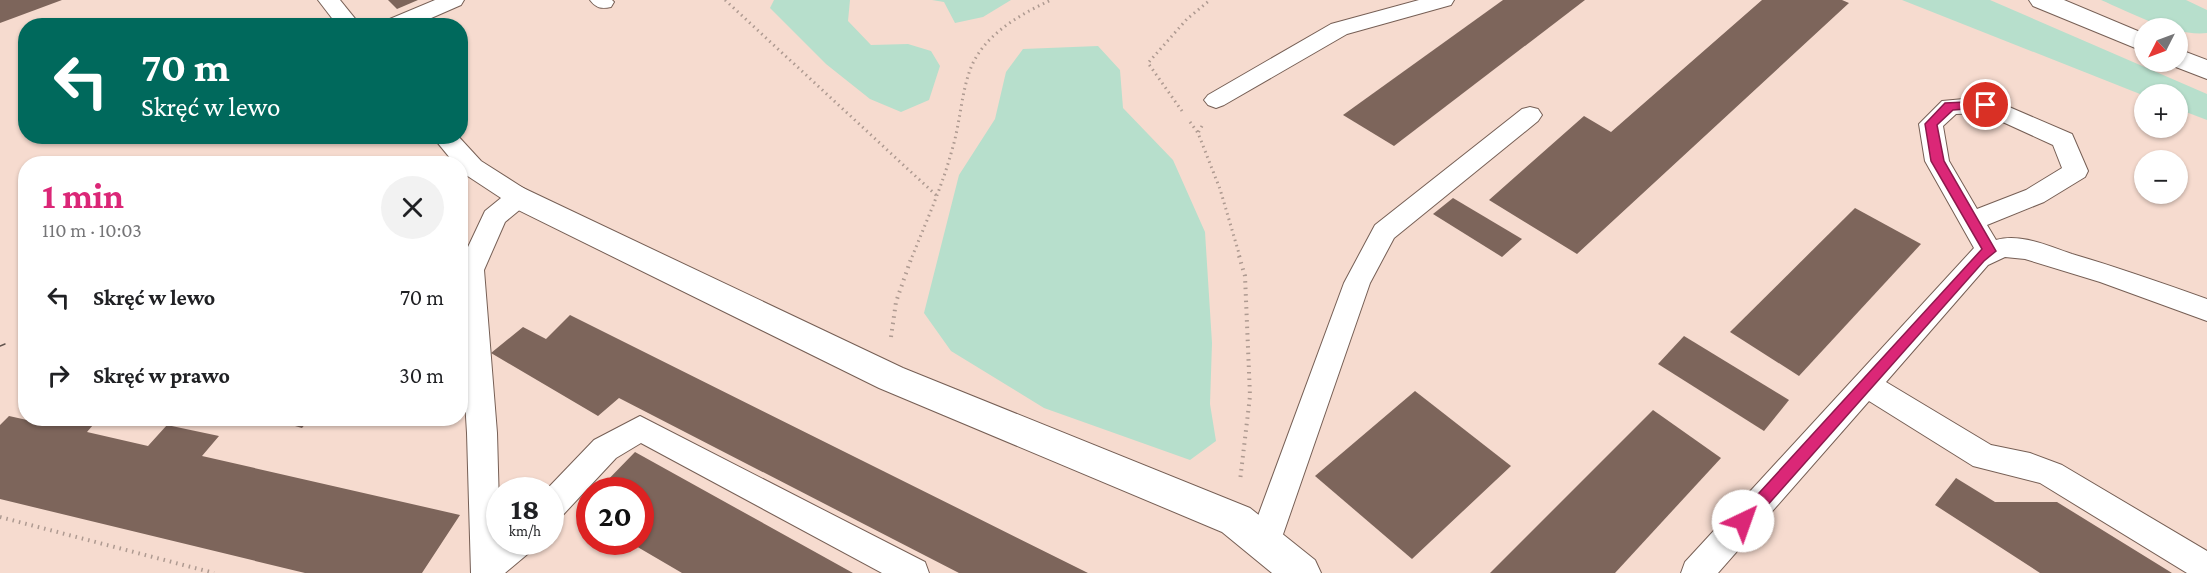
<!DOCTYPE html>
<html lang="pl">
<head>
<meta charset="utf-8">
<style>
  body { margin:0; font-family:"Crimson Pro",serif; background:#f2f2f2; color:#202124; height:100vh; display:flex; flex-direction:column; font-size:22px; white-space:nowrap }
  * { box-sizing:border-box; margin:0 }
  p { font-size:20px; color:#757577 }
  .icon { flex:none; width:33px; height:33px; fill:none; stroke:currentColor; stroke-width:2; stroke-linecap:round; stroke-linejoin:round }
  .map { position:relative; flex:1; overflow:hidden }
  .side { position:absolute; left:18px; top:156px; width:450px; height:270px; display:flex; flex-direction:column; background:#fff; border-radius:24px; box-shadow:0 2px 4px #0004 }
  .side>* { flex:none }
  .guide { position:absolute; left:18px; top:18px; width:450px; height:126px; border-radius:24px; box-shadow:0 2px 4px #0004; background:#00695c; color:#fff; overflow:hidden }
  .needle { width:39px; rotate:228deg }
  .buttons { position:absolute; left:2134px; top:18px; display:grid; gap:12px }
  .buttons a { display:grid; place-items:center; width:54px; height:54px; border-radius:50%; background:#fff; box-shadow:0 2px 4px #0004; font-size:30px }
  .speed { position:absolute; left:486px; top:477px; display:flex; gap:12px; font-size:30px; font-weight:700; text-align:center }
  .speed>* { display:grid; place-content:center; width:78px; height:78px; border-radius:50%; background:#fff; box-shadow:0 2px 4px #0004; line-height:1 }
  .speed small { font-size:15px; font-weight:400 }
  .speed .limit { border:9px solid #d22; background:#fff; color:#111 }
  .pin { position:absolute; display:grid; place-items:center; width:51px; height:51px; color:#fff; margin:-26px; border:3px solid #fff; border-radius:50%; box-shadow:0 2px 6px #0007 }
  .me { position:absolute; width:66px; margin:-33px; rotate:42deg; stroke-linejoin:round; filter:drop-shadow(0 0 4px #0008) }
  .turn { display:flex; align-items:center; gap:21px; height:126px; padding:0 24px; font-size:27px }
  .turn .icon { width:78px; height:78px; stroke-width:2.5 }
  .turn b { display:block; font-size:42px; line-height:51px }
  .round { display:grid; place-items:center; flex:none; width:63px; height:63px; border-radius:32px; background:#f2f2f2 }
  .headline { display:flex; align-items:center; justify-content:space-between; height:102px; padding:0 24px }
  h1 { font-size:36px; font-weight:700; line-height:45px; color:#db2777 }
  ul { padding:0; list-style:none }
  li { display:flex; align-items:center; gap:18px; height:78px; padding:0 24px }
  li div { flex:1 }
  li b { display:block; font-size:22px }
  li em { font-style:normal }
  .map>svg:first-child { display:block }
  .green { fill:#b7dfcc }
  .building { fill:#7d655b }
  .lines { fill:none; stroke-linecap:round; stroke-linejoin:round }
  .lane-casing { stroke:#765f55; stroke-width:2 }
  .street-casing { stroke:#765f55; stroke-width:2 }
  .secondary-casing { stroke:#765f55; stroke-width:2 }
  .path-far1 { stroke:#ae9a91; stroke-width:3; stroke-dasharray:1.5 4; stroke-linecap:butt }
  .path { stroke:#ae9a91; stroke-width:4; stroke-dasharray:1.5 5; stroke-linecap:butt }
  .lane { fill:#fff; fill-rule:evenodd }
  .street { fill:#fff; fill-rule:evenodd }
  .secondary { fill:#fff; fill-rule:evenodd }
  .tram { stroke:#60534d; stroke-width:1.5 }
  .route { fill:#db2777; stroke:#8e194d; stroke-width:1.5 }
</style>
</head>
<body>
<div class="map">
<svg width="2207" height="573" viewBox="0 0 2207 573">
  <rect width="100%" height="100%" fill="#f6dbcf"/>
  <!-- green -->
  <g class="green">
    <polygon points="774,0 850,0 848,21 871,45 908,44 931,51 940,66 929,100 901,112 870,99 826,64 770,8"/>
    <polygon points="932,0 1011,0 983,17 955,23 944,2"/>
    <polygon points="1902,0 1990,0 2207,94 2207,120 2178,109 2178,94 2145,96"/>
    <path d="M2101 0H2186L2207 10V33C2176 37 2131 13 2101 0Z"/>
    <polygon points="1098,46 1120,70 1123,108 1173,160 1205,232 1212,343 1210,404 1216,441 1190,460 1044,408 951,351 924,313 959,175 995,119 1006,72 1023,49"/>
  </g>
  <!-- building -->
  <g class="building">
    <polygon points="0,0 62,0 0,23"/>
    <polygon points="388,0 418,0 397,9"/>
    <polygon points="1503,0 1585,0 1394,146 1343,115"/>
    <polygon points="1762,0 1842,0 1849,3 1577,254 1489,200 1584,116 1611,132"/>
    <polygon points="1453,198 1522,239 1502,257 1433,214"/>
    <polygon points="1855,208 1921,244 1799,376 1730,332"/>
    <polygon points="570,315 1088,573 959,573 619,398 598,416 491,353 523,327 546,339"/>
    <polygon points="1684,336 1789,400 1764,431 1658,364"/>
    <polygon points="1415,391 1511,466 1412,559 1315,476"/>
    <polygon points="1653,410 1721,458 1615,573 1490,573"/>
    <polygon points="9,416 45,424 50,418 99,418 87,432 148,446 167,425 219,436 202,456 460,515 422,573 305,573 0,499 0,425"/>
    <polygon points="267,418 310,418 302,428"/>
    <polygon points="635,452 853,573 682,573 629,542 640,542 640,490 598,490"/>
    <polygon points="1956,478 1995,502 2057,502 2172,573 2040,573 1935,505"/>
    <polygon points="590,499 590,518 578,511"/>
  </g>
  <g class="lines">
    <!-- lane casing -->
    <g class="lane-casing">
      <g id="lane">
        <polygon points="318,0 340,0 361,26 338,26"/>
        <polygon points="435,0 464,0 461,5 413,26 382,26 385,21"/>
        <path d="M590 0H612L614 2 611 7C601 9 596 8 590 0Z"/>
        <polygon points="1419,0 1454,0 1451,5 1347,34 1224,105 1216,108 1208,105 1204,100 1208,95 1331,24"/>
        <path d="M1986 97 2072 134 2088 171 2085 177 2044 202 1987 225 1996 240C2021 233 2048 246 2072 254 2117 267 2162 283 2207 299V321L2100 282 2025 259 2005 257 1988 265 1886 382 1991 445 2030 453 2062 465 2207 551V573H2187L2040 483 1973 466 1869 401 1718 573H1681L1685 562 1974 248 1925 161 1919 124 1942 101ZM1983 113 2053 145 2062 168 2026 190 1977 209 1949 161 1943 126 1956 114Z"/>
        <polygon points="1530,107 1538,109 1542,115 1538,121 1394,238 1370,283 1280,543 1275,553 1264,557 1253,553 1248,543 1344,283 1375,225 1522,109"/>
        <polygon points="432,136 458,136 481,161 528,191 532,197 528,203 505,222 484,270 497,433 500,542 535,542 530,552 505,573 471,573 467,433 460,319 460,264 485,211 501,198 463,173 460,164 455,164"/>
        <polygon points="640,416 925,562 929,573 882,573 641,443 616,458 561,517 550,521 550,490 546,490 594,440"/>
      </g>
    </g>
    <!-- street casing -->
    <g class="street-casing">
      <polygon id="street" points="519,186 903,368 1250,508 1315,560 1321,573 1272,573 1222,532 879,388 508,205 504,197 508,189"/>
    </g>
    <!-- secondary casing -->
    <g class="secondary-casing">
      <g id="secondary">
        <polygon points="2029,0 2064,0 2145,34 2145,52 2033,6"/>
        <polygon points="2178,49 2207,60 2207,79 2168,64 2167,62 2178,62"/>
      </g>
    </g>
    <!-- path-far1 -->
    <g class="path-far1">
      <polyline points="725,0 937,196"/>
      <polyline points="1182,111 1148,63 1187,19 1210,0"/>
      <polyline points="1190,122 1198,133"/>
      <polyline points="1202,126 1198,133 1220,189 1240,257"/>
      <path d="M912 257C926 222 942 187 952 150 960 124 961 95 970 70 983 35 1019 15 1051 0"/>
    </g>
    <!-- path -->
    <g class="path">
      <polyline points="1239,256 1245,276 1250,396 1240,481"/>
      <polyline points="891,337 896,302 912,256"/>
      <polyline points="0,517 214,573"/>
    </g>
    <!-- lane -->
    <use href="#lane" class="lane"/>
    <!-- street -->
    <use href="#street" class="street"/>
    <!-- secondary -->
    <use href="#secondary" class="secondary"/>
    <!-- tram -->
    <polyline class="tram" points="0,346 5,344"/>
  </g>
  <!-- route -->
  <polygon class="route" points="1986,101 1992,105 1990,107 1953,110 1937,125 1944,161 1996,251 1984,261 1749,526 1743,528 1738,526 1735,521 1738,516 1982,249 1931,161 1925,124 1945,103"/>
</svg>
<div class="buttons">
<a><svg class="needle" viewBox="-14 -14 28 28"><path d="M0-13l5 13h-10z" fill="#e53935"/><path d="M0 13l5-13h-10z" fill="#757577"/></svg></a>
<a>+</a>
<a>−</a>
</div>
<div class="speed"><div>18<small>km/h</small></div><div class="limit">20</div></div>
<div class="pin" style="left:1986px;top:105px;background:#d93025"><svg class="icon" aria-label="arrive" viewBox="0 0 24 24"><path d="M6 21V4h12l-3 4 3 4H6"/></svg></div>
<svg class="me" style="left:1743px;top:521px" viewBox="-20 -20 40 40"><circle r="19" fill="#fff"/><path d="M0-13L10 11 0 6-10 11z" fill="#db2777"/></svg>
<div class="guide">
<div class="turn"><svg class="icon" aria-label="left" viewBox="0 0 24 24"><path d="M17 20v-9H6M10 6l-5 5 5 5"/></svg><div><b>70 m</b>Skręć w lewo</div></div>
</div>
<section class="side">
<div class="headline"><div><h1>1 min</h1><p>110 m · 10:03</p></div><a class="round"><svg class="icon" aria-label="close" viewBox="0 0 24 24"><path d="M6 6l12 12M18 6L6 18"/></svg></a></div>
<ul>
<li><svg class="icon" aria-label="left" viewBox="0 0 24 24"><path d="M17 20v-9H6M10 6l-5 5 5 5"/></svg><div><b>Skręć w lewo</b></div><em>70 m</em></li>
<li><svg class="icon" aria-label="right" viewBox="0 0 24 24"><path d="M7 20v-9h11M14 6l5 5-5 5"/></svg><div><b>Skręć w prawo</b></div><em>30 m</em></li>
</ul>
</section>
</div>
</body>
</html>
